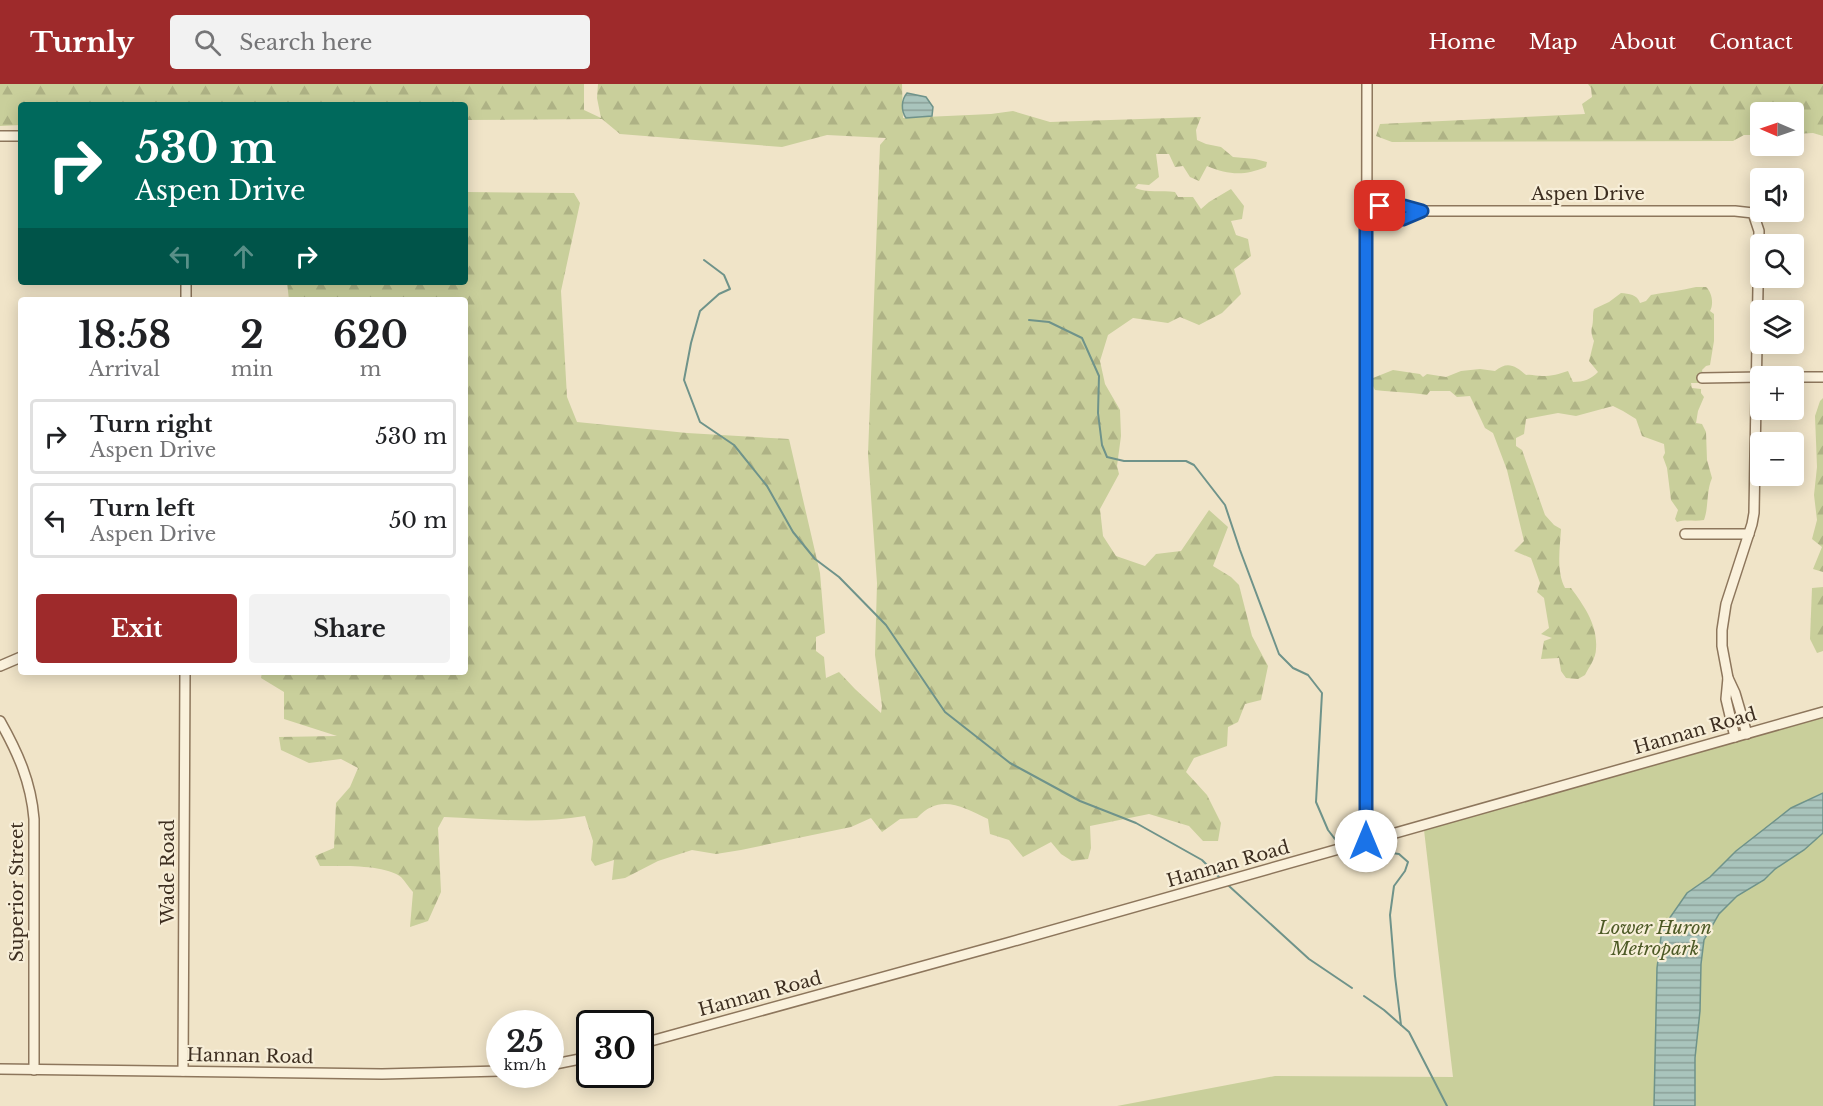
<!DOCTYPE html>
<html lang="en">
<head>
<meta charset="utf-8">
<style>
  body { margin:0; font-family:"Libre Baskerville",serif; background:#f2f2f2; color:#202124; height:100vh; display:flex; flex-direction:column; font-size:22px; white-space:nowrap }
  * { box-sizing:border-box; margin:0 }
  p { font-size:20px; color:#757577 }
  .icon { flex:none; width:33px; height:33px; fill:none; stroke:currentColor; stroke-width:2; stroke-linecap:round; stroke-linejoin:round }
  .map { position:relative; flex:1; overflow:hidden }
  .panel { position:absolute; left:18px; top:213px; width:450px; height:378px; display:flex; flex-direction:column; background:#fff; border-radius:6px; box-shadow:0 3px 15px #0003 }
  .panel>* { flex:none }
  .guide { position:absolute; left:18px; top:18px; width:450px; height:183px; border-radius:6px; box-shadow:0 3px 15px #0003; background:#00695c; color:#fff; overflow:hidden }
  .needle { width:39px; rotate:272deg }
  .fabs { position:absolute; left:1750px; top:18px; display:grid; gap:12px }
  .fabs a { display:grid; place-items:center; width:54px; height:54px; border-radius:6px; background:#fff; box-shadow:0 3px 15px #0003; font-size:30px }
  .speed { position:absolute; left:486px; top:926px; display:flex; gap:12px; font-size:30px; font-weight:700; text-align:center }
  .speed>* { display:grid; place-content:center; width:78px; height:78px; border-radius:50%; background:#fff; box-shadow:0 3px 15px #0003; line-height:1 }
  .speed small { font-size:15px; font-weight:400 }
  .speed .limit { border:3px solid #111; border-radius:9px; background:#fff; color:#111 }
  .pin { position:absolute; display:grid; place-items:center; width:51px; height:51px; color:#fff; margin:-26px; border-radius:12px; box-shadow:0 3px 9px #0006 }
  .me { position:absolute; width:66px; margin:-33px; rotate:0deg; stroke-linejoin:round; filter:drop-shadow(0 0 4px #0008) }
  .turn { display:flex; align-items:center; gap:21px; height:126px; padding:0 18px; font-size:27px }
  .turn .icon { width:78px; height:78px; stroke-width:2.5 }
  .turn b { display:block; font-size:42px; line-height:51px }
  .lanes { display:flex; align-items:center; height:57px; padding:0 18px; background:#0003; justify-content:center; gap:30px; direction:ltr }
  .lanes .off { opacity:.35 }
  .eta { display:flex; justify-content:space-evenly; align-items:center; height:102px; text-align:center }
  .eta b { font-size:36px; font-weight:700; line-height:42px }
  .button { display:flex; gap:12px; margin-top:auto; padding:12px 18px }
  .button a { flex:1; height:69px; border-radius:6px; background:#9e2a2b; color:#fff; font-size:24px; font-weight:700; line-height:69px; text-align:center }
  .button a+a { background:#f2f2f2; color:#202124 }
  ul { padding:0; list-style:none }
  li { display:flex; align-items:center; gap:18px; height:75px; margin:0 12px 9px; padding:0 6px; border:3px solid #e0e0e0; border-radius:6px }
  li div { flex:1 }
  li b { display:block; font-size:22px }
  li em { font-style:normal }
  header { display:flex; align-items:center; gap:36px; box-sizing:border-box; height:84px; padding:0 30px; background:#9e2a2b; color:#fff }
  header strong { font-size:28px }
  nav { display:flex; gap:33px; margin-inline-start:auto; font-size:21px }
  .search { width:420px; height:54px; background:#f2f2f2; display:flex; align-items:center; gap:15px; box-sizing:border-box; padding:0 21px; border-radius:6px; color:#757577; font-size:22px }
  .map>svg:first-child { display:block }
  .forest { fill:url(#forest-firs) }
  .park { fill:#c9cf9b }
  .water { fill:url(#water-rules); stroke:#6f938a; stroke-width:1.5 }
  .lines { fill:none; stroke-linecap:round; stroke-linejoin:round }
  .stream { stroke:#6f938a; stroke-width:2 }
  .minor-casing { stroke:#8d765c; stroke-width:12 }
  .minor { stroke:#faf1dc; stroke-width:9 }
  .route-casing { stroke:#114b97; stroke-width:15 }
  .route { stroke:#1a73e8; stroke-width:10 }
  .labels { text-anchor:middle; stroke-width:4.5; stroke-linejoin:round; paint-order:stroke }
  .street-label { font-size:18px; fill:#3d2e20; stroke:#f7eed8 }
  .park-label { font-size:18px; font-style:italic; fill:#4d5a26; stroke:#f7eed8 }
</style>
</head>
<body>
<header>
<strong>Turnly</strong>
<div class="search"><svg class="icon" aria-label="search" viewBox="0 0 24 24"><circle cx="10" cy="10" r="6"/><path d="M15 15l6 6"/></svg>Search here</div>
<nav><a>Home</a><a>Map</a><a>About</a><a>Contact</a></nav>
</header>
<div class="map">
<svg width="1823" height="1022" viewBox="0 0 1823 1022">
  <defs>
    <pattern id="forest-firs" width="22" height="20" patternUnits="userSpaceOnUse" patternTransform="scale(1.5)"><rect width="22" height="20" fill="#c9cf9b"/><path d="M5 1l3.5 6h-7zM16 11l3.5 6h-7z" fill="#aeb285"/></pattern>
    <pattern id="water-rules" width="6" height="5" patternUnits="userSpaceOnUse" patternTransform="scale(1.5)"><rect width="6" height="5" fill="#a9c4bc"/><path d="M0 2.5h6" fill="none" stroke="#8ba098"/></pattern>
  </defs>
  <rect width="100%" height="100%" fill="#f0e4c8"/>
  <!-- forest -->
  <g class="forest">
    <path d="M0 0H584V26L601 34 597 14 598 0H902L903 34 991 30 1013 27 1050 38 1201 33 1196 46 1197 56 1206 60 1221 63 1233 73 1255 75 1267 78 1266 83C1244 92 1229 91 1207 82L1199 97 1190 93 1183 82 1175 83 1169 70H1156L1159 93 1149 101 1138 100 1135 104C1147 109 1162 106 1175 108L1178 113H1193L1201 125 1209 118 1231 105 1244 122 1242 135 1231 137 1236 151 1248 155 1251 172 1234 185 1241 210 1222 229 1199 241 1180 233 1168 239 1133 234 1108 251 1100 277 1105 300 1120 326 1121 352 1117 382 1119 390 1100 425 1103 452 1116 472 1145 482 1156 470 1181 467 1209 426 1228 443 1213 482 1231 493 1239 501 1252 552 1268 582 1261 616 1245 620 1238 638 1228 643 1227 662 1194 674 1186 688 1207 711 1221 739 1218 757H1203L1189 742 1149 730 1090 742 1091 764 1088 775 1072 777 1061 770 1051 758 1023 773 1009 756 990 750 988 735C962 723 940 709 917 734L900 735 882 748 871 734 851 743 741 766 716 770 692 766 658 777 625 794 612 796 614 776 595 782 591 776 593 757 585 732C539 740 491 735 444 733L438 744 441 808 428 837 410 843 413 808C409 804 405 797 401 793 385 780 340 782 320 782L315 772 334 764 336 719 350 703 358 684 341 675 309 679 281 666 279 653 337 652 284 635V608L261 594 262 588H465V216H289L287 198H465V108L574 109 580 119 561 207 567 313 577 338 687 349 789 355 820 489 825 549 816 553V567L824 573 826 594 839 588 855 605 881 629 882 622 875 571 877 499 868 370 880 61 886 54 827 51 782 63 620 50 602 35 465 36V21H21V41L0 42Z"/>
    <polygon points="1588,0 1823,0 1823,52 1813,49 1794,50 1794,28 1761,28 1761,51 1744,51 1733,57 1392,58 1376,52 1380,40 1585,30 1582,20 1592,13 1591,4"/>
    <path d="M1696 203H1706C1712 208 1714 220 1710 227L1714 230V257L1710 281 1706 282 1702 286 1704 296 1700 299H1691L1692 304 1701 305V309L1704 313 1698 327 1696 339 1702 340 1706 348 1707 376 1712 394C1706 408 1709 422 1704 436 1694 438 1686 435 1677 438L1675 435 1678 426 1671 416 1667 384 1663 373 1665 369 1664 360 1642 352 1636 335 1623 327 1613 322 1576 332 1558 329 1526 335 1524 350 1516 354V362L1522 366 1545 431 1554 441 1561 445C1560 463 1556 487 1565 504H1571C1584 522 1598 541 1596 565 1596 574 1589 583 1585 591L1578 595 1566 594 1561 587 1559 574 1541 575 1544 557 1552 554 1541 550 1549 544 1544 514 1537 508 1540 499 1531 474 1514 467 1524 457 1507 386 1493 349 1485 344 1470 312 1457 313 1450 307H1430L1427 311C1409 308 1393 308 1375 306L1372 300 1373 294 1393 286 1420 290 1423 293 1427 290 1446 293 1461 287 1480 285 1495 287C1507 277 1515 281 1526 291 1532 290 1536 292 1542 292 1552 292 1559 290 1568 287L1573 298C1584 298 1591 295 1598 288L1589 277 1594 257C1589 245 1593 245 1593 234 1593 231 1593 228 1594 225L1609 218 1621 209C1629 210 1637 210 1640 219L1646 217 1651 211C1666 208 1680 207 1696 203Z"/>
    <polygon points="1823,314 1823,488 1813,485 1822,463 1812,455 1817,436 1814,411 1817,383 1815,332 1820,317"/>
    <polygon points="1823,503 1823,567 1817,569 1810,555 1812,504"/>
  </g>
  <!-- park -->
  <polygon class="park" points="1823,633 1823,1022 1117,1022 1275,992 1453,993 1424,746"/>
  <!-- water -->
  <g class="water">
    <path d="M907 9 926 13 933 23 932 32 906 34C901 27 901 16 907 9Z"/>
    <polygon points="1823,709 1823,749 1804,766 1775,785 1764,796 1737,812 1719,830 1704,856 1701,880 1700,927 1695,974 1695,1022 1654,1022 1657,884 1662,845 1687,809 1710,793 1736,767 1791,724"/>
  </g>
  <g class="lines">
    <!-- stream -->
    <g class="stream">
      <polyline points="704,176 724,191 730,205 719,210 700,227 691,259 684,296 700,338 734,361 767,402 793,448 815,475 839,493 886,541 945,628 1010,679 1080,717 1136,739 1202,776 1219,793"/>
      <polyline points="1029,236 1049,238 1082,254 1099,292 1098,329 1102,361 1107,373 1124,377 1186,377 1194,381 1225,421 1240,466 1279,570 1293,584 1308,591 1322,609 1316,718 1328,746 1338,759"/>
      <polyline points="1345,769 1357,764 1399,770 1408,778 1405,787 1394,802 1390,831 1395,892 1401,941"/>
      <polyline points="1229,802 1309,875 1352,904"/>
      <polyline points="1364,912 1384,926 1409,948 1447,1022"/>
    </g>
    <!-- minor casing -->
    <g class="minor-casing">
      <g id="minor">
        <polyline points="0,52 21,52"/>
        <polyline points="1367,122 1404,122 1422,127 1735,127 1753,129 1759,147 1754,429 1752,440 1726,520 1722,546 1722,562 1728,594 1735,609 1747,650"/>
        <polyline points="1366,135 1403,135 1422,127"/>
        <polyline points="186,216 186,198"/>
        <polyline points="1794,293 1823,293"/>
        <polyline points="1702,294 1761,293"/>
        <polyline points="1685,450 1749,450"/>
        <polyline points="0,582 21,573"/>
        <polyline points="1728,594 1726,615 1735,653"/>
        <path d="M0 637C18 669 31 698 34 735V986"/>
        <polyline points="1366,757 1367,0"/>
        <polyline points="640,960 1007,859 1823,628"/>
        <polyline points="550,981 590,973"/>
        <polyline points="0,985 382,990 500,987"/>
        <polyline points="183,987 185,588"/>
      </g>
    </g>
    <!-- minor -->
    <use href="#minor" class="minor"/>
  </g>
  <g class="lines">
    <!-- route casing -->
    <g class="route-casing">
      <polyline id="route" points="1366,757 1366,135 1403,135 1422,127 1404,122 1380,122"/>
    </g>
    <!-- route -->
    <use href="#route" class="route"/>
  </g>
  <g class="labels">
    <!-- street labels -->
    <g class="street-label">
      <text x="1588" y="116">Aspen Drive</text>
      <text transform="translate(1695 647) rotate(-16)" y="6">Hannan Road</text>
      <text transform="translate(1228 780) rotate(-16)" y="6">Hannan Road</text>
      <text transform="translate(168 788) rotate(-90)" y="6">Wade Road</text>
      <text transform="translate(17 808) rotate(-90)" y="6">Superior Street</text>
      <text transform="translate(760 910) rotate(-15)" y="6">Hannan Road</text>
      <text transform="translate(250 972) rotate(1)" y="6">Hannan Road</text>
    </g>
    <!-- park labels -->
    <g class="park-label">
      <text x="1655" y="850">Lower Huron<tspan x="1655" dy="21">Metropark</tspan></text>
    </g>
  </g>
</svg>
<div class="fabs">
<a><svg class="needle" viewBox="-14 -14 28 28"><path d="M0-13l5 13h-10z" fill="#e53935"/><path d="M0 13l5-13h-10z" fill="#757577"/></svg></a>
<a><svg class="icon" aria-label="sound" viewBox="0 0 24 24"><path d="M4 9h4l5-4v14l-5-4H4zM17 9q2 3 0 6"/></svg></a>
<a><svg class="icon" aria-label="search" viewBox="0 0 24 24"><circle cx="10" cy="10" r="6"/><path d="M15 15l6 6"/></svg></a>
<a><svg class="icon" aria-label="layers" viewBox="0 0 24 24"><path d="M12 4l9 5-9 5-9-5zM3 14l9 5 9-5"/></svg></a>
<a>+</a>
<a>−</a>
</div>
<div class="speed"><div>25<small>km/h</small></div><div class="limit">30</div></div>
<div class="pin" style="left:1380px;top:122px;background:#d93025"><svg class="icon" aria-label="arrive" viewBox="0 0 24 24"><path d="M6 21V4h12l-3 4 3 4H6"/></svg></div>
<svg class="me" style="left:1366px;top:757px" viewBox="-20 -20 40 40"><circle r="19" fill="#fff"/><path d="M0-13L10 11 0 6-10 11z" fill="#1a73e8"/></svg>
<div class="guide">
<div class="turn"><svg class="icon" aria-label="right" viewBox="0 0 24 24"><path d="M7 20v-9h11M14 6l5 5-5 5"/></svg><div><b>530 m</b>Aspen Drive</div></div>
<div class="lanes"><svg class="icon off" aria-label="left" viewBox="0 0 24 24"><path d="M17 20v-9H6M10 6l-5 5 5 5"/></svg><svg class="icon off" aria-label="ahead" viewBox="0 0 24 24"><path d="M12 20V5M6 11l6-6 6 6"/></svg><svg class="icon" aria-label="right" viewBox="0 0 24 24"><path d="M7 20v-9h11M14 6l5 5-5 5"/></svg></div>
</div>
<section class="panel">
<div class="eta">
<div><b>18:58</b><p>Arrival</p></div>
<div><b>2</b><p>min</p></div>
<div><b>620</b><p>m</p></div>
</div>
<ul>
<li><svg class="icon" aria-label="right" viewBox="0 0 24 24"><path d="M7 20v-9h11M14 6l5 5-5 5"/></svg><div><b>Turn right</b><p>Aspen Drive</p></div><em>530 m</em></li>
<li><svg class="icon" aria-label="left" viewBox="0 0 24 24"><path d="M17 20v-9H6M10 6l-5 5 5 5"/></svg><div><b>Turn left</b><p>Aspen Drive</p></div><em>50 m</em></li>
</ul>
<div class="button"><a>Exit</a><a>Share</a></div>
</section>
</div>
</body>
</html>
